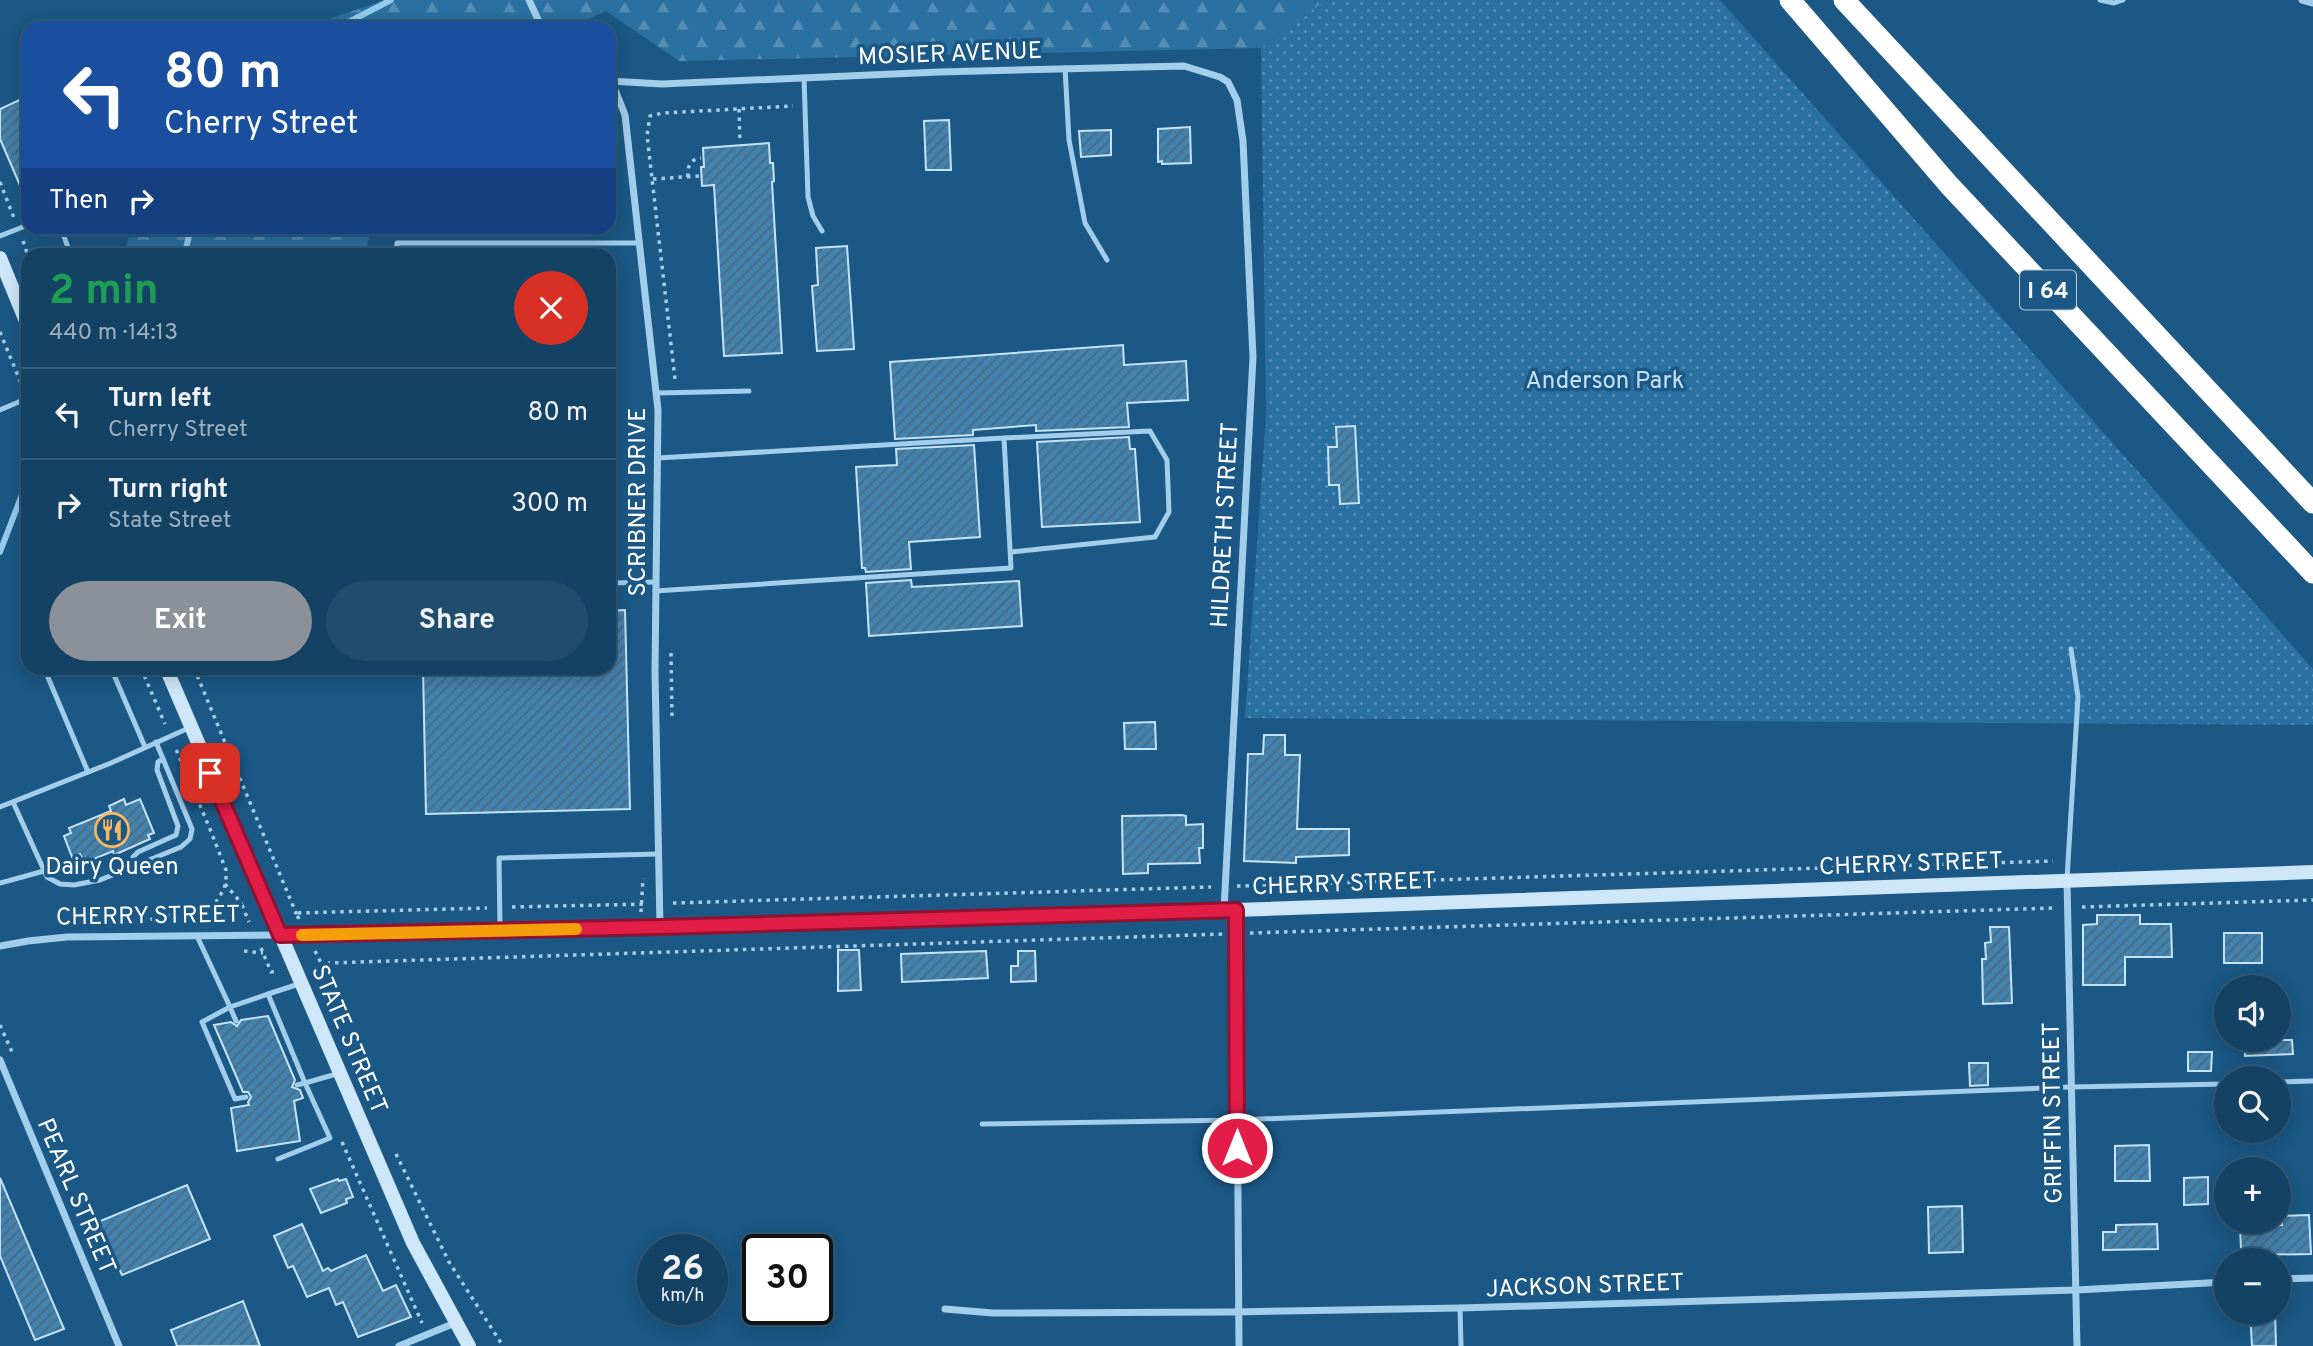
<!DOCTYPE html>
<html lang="en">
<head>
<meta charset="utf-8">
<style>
  body { margin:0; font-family:Overpass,sans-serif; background:#214d6d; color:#f1f3f6; height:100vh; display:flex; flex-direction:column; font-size:26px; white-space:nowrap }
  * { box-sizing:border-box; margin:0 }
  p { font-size:23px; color:#9db0bf }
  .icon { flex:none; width:38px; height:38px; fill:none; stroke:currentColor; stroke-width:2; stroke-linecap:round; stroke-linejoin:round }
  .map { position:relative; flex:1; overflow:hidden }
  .side { position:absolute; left:21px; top:248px; width:595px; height:427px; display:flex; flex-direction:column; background:#144264; border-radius:21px; box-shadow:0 4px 18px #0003,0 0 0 2px #335b78 }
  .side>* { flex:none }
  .hud { position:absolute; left:21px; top:21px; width:595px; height:214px; border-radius:21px; box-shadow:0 4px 18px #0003,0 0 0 2px #335b78; background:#1a4fa0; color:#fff; overflow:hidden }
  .controls { position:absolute; left:2214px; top:975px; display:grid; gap:14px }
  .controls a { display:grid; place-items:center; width:77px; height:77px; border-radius:50%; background:#144264; box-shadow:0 4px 18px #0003,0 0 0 2px #335b78; font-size:35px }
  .speed { position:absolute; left:637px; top:1234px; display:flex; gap:14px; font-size:35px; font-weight:700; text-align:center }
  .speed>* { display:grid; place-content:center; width:91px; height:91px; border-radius:50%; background:#144264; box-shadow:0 4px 18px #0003,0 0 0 2px #335b78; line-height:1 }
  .speed small { font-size:18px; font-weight:400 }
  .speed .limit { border:4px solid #111; border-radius:10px; background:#fff; color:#111 }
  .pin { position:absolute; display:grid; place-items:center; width:60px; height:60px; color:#fff; margin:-30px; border-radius:14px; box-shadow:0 4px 10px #0006 }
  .me { position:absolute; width:77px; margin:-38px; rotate:0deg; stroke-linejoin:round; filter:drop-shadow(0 0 5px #0008) }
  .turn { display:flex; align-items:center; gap:24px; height:147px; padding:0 28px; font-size:32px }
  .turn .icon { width:91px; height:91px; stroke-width:2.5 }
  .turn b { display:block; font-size:49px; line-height:60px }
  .then { display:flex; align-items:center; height:66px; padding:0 28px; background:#0003; gap:14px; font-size:26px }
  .round { display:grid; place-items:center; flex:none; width:74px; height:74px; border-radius:37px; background:#214d6d }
  .overview { display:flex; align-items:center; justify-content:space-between; height:119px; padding:0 28px }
  h1 { font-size:42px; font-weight:700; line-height:52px; color:#1e9e55 }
  .action { display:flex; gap:14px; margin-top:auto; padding:14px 28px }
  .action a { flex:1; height:80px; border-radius:42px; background:#8c9099; color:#fff; font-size:28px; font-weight:700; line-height:80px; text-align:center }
  .action a+a { background:#214d6d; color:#f1f3f6 }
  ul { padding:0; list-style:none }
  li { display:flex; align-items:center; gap:21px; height:91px; padding:0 28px; border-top:2px solid #335b78 }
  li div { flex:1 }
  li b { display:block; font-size:26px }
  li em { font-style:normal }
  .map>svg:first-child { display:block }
  .forest { fill:url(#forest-firs) }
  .park { fill:url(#park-dots) }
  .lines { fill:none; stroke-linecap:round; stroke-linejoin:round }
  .stream { stroke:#94caed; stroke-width:6 }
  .building { fill:url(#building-hatch); stroke:#c6e4f8; stroke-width:2 }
  .path { stroke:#a2cdeb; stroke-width:3.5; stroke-dasharray:3.5 5; stroke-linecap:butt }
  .lane { stroke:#a2cdeb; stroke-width:5 }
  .street { stroke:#a2cdeb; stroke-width:7 }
  .secondary { stroke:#cde6f8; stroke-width:14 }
  .highway { stroke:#fff; stroke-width:21 }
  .route-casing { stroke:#92132f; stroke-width:18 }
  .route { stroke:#e11d48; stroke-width:12 }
  .slow { stroke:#f59e0b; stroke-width:12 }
  .labels { text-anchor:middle; stroke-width:7; stroke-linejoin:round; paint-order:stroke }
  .shield { fill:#1b5885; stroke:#bbcdda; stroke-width:2 }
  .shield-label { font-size:23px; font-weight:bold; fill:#fff }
  .street-label { font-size:24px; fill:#fff; stroke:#1b5885 }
  .park-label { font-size:24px; fill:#c6e4f8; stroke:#1b5885 }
  .poi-label { font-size:24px; fill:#fff; stroke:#1b5885 }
</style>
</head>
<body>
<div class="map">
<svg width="2313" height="1346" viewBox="0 0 2313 1346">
  <defs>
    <pattern id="forest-firs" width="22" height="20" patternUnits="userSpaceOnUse" patternTransform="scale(1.75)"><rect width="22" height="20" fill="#2a71a1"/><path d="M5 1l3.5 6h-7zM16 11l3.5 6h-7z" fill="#558db4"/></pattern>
    <pattern id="park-dots" width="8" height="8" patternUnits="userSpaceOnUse" patternTransform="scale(1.75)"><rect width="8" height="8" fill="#2a71a1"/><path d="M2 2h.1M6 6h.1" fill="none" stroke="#558db4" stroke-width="1.8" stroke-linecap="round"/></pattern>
    <pattern id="building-hatch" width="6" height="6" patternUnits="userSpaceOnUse" patternTransform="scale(1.75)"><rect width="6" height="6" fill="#4482ae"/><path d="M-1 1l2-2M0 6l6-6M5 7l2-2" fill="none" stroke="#486a82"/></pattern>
  </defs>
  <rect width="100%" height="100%" fill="#1b5885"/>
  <!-- forest -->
  <g class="forest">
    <polygon points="385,0 1326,0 1261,48 679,61 606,11 569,28 303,28"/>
    <polygon points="131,228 371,228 365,255 124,255"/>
  </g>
  <!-- park -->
  <polygon class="park" points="1326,0 1720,0 2313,669 2313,725 1245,718 1266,415 1261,48"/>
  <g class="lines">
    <!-- stream -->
    <g class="stream">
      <polyline points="337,28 391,0"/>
      <polyline points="184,256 191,228"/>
      <polyline points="0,552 28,479"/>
    </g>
  </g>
  <!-- building -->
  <g class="building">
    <polygon points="28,96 28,204 0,139 0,109"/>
    <polygon points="949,120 951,170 926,170 924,121"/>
    <polygon points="1190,127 1191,163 1162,164 1162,161 1158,162 1158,129"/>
    <polygon points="1111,130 1111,155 1081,157 1079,131"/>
    <polygon points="769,143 770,163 773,163 774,181 772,182 782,353 724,356 714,185 702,186 701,167 704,167 703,148"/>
    <polygon points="847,246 854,349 817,351 812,286 818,285 816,248"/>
    <polygon points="1123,345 1124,365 1186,361 1188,400 1127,403 1129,427 1036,431 1036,425 973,430 973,435 895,439 890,362"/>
    <polygon points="1355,426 1359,503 1340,504 1339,485 1329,485 1328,447 1337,447 1336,427"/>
    <polygon points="1129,437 1130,449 1135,449 1140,522 1042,527 1037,442"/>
    <polygon points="974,445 980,537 909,542 911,569 866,572 865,568 862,568 856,467 897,465 896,449"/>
    <polygon points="911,580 912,587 1019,581 1022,626 869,636 866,583"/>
    <polygon points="625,610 630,809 426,814 423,668 609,668 609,611"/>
    <polygon points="1155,722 1156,749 1125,749 1124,723"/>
    <polygon points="1264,735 1285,735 1285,755 1300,755 1297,829 1349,829 1349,855 1296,857 1296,863 1244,861 1248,754 1263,754"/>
    <polygon points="124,799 126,805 140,799 154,833 148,835 150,839 114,855 113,851 84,863 80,854 72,857 64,836 71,833 69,828 111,811 109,806"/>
    <polygon points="1122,816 1182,815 1186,816 1186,825 1203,824 1203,848 1199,848 1200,863 1148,864 1148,873 1123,874"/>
    <polygon points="2097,915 2140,915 2140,924 2171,924 2172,957 2125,957 2125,985 2083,985 2083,925 2097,924"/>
    <polygon points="1990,927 2009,927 2012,1003 1983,1004 1982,959 1986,959 1985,943 1991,942"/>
    <rect x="2224" y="933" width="38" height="30"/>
    <polygon points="838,950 859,950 861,990 838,991"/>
    <polygon points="986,951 988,978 902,982 901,954"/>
    <polygon points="1018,951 1035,951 1036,981 1011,982 1011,966 1018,966"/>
    <polygon points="268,1016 295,1080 292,1087 300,1090 303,1098 294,1101 300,1141 237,1151 231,1108 249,1105 248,1102 251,1097 248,1092 243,1092 214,1025 231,1022 237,1026 241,1020"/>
    <polygon points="2244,1040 2292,1040 2293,1054 2245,1056"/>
    <polygon points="2188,1052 2212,1052 2211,1071 2188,1071"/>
    <polygon points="1969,1063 1988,1063 1988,1085 1970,1086"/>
    <polygon points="2149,1145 2150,1181 2115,1181 2115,1146"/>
    <polygon points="2208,1177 2208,1204 2184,1205 2184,1178"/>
    <polygon points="0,1178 64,1329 35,1340 0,1256"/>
    <polygon points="338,1179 339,1181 346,1179 353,1197 346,1199 347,1203 321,1213 310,1189"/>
    <polygon points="187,1185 210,1239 122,1275 98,1222"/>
    <polygon points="1962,1206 1963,1252 1929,1253 1928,1207"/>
    <polygon points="2309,1215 2311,1254 2249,1255 2249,1250 2241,1250 2240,1226 2282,1225 2281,1216"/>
    <polygon points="302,1224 323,1271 328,1268 331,1271 366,1255 383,1291 396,1285 411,1317 358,1337 343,1302 336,1305 329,1288 307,1297 293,1266 288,1268 274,1236"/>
    <polygon points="2157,1224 2158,1249 2103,1250 2103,1232 2116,1232 2116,1225"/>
    <polygon points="243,1301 260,1346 177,1346 171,1330"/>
    <polygon points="2250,1312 2275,1312 2276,1346 2252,1346"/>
  </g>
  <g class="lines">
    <!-- path -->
    <g class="path">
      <polyline points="739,109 740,143"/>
      <path d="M688 177C687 167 690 159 701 158"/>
      <polyline points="653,179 699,176"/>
      <polyline points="0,182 14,218"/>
      <polyline points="23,241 28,256"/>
      <polyline points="0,332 23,388"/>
      <polyline points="675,379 647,135 650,116 663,113 793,106"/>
      <polyline points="671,653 672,719"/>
      <polyline points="141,668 165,724"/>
      <polyline points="194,668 296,913 294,912"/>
      <polyline points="225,884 242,904"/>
      <polyline points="1237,886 2053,861"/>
      <polyline points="673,903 1211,887"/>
      <polyline points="242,905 249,922"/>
      <polyline points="512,907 648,904"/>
      <polyline points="2082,907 2313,900"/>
      <polyline points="641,912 643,878"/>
      <polyline points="299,919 296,913 487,908"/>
      <polyline points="142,921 204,909 216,902 224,889 226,881 226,870 210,829 175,747"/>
      <polyline points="1250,933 2053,908"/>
      <polyline points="261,948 271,972 279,971"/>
      <polyline points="244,951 263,953"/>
      <polyline points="315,951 324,969 329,963 1224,934"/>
      <polyline points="315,969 324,969 322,984"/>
      <polyline points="0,1025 12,1052"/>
      <polyline points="342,1142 422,1323"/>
      <polyline points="396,1154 449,1262 503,1346"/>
    </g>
    <!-- lane -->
    <g class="lane">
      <polyline points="2100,0 2114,3 2123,0"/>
      <polyline points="1065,68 1069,140 1085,223 1107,260"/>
      <polyline points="804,78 808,197 813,216 822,231"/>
      <polyline points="61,228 71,256"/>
      <polyline points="0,236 28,225"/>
      <polyline points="396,256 397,243 640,243"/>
      <polyline points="657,393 749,391"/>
      <polyline points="0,410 28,398"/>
      <polyline points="1004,438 1150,431 1167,460 1169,512 1155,537 1011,552"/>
      <polyline points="609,583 656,582"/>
      <polyline points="655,591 1011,568 1004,438 658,458"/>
      <polyline points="44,668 88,772"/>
      <polyline points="111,668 145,747"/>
      <polyline points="13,802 47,877 60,884 74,885 100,880 181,847 190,839 192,829 156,742"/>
      <polyline points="0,807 111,763 191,727"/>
      <polyline points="133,867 133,857 138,852 176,835 178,826 157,770 158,762 163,759"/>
      <polyline points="2067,879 2078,697 2071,649"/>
      <polyline points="0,883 44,871"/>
      <polyline points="500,928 499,858 658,854"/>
      <polyline points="197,936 230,1007 202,1022 235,1099 246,1097"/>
      <polyline points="268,994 299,984"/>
      <polyline points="236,1021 230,1007 268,994 305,1083 340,1073"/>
      <polyline points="2278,1082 2313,1081"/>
      <polyline points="982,1124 1237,1120 2070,1087 2226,1084"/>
      <polyline points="278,1159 330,1138 305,1083 297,1085"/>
      <polyline points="1460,1308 1461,1346"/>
    </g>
    <!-- street -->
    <g class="street">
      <polyline points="529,0 542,28"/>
      <polyline points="2302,0 2313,3"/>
      <polyline points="609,81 662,84 939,72 1184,66 1220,77 1228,82 1237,100 1243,141 1251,315 1253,357 1224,910"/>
      <polyline points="609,84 616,92 625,115 658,410 655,672 660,927"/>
      <polyline points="2067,881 2077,1346"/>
      <polyline points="1236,911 1239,1346"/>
      <polyline points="0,946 28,941 67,937 280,935"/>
      <polyline points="0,1060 119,1346"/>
      <polyline points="2278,1279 2313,1278"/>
      <polyline points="945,1309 993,1313 1231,1312 1460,1308 2076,1290 2226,1282"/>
      <polyline points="399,1346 455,1323"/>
    </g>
    <!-- secondary -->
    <g class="secondary">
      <polyline points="0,258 28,326"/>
      <polyline points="166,668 413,1243 469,1346"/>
      <polyline points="280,935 660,927 1236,910 2313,872"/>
    </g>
    <!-- highway -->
    <g class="highway">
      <polyline points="1790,0 1949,185 2313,573"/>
      <polyline points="1844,0 2313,503"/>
    </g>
  </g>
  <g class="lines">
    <!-- route casing -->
    <g class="route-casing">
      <polyline id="route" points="210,773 280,935 660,927 1236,910 1237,1148"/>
    </g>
    <!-- route -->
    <use href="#route" class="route"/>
    <!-- slow -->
    <polyline class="slow" points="302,935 576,929"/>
  </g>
  <!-- icons -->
  <defs>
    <g id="restaurant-ring" transform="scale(1.75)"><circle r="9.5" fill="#1b5885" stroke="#fcb85e" stroke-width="1.5"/><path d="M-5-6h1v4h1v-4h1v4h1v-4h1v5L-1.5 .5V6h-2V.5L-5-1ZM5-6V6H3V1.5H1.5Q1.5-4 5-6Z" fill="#fcb85e"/></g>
  </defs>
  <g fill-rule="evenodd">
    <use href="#restaurant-ring" x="112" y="830"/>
  </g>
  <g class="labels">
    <!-- shield labels -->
    <rect class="shield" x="2020" y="270.5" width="56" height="39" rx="5"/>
    <g class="shield-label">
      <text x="2048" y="298">I 64</text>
    </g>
    <!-- street labels -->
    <g class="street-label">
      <text transform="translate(950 53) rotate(-2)" y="8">MOSIER AVENUE</text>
      <text transform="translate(637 502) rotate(-90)" y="8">SCRIBNER DRIVE</text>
      <text transform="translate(1224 525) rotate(-87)" y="8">HILDRETH STREET</text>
      <text transform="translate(1911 863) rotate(-2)" y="8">CHERRY STREET</text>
      <text transform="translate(1344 883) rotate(-2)" y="8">CHERRY STREET</text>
      <text transform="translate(148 915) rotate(-1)" y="8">CHERRY STREET</text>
      <text transform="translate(350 1039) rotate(67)" y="8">STATE STREET</text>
      <text transform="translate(2052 1113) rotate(-91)" y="8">GRIFFIN STREET</text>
      <text transform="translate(77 1196) rotate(67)" y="8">PEARL STREET</text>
      <text transform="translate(1585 1285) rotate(-2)" y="8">JACKSON STREET</text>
    </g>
    <!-- park labels -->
    <g class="park-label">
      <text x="1605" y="388">Anderson Park</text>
    </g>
    <!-- poi labels -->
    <g class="poi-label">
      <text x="112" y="874">Dairy Queen</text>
    </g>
  </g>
</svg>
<div class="controls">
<a><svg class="icon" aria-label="sound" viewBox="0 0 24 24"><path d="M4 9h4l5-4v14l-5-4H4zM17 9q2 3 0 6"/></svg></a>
<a><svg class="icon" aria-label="search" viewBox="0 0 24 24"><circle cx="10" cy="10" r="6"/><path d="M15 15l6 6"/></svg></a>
<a>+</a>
<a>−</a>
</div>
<div class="speed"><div>26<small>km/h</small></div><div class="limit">30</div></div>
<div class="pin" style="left:210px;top:773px;background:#d93025"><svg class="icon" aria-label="arrive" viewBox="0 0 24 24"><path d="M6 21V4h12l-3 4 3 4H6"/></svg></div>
<svg class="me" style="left:1237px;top:1148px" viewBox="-20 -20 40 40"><circle r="17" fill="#e11d48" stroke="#fff" stroke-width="3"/><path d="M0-11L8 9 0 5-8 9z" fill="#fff"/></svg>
<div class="hud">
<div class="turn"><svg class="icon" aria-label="left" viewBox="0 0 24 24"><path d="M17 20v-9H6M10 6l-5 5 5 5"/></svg><div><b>80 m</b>Cherry Street</div></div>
<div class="then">Then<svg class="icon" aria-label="right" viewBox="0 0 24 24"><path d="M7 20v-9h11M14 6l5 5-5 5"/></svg></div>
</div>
<section class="side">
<div class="overview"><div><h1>2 min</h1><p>440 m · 14:13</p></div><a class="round" style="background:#d93025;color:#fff"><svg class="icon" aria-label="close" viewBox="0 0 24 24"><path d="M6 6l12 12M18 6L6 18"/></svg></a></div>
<ul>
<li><svg class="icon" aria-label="left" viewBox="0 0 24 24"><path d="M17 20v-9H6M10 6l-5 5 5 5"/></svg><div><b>Turn left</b><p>Cherry Street</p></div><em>80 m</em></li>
<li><svg class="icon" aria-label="right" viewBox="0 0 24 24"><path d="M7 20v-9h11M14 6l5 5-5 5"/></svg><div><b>Turn right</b><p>State Street</p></div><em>300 m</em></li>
</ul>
<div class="action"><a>Exit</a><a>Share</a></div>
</section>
</div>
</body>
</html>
